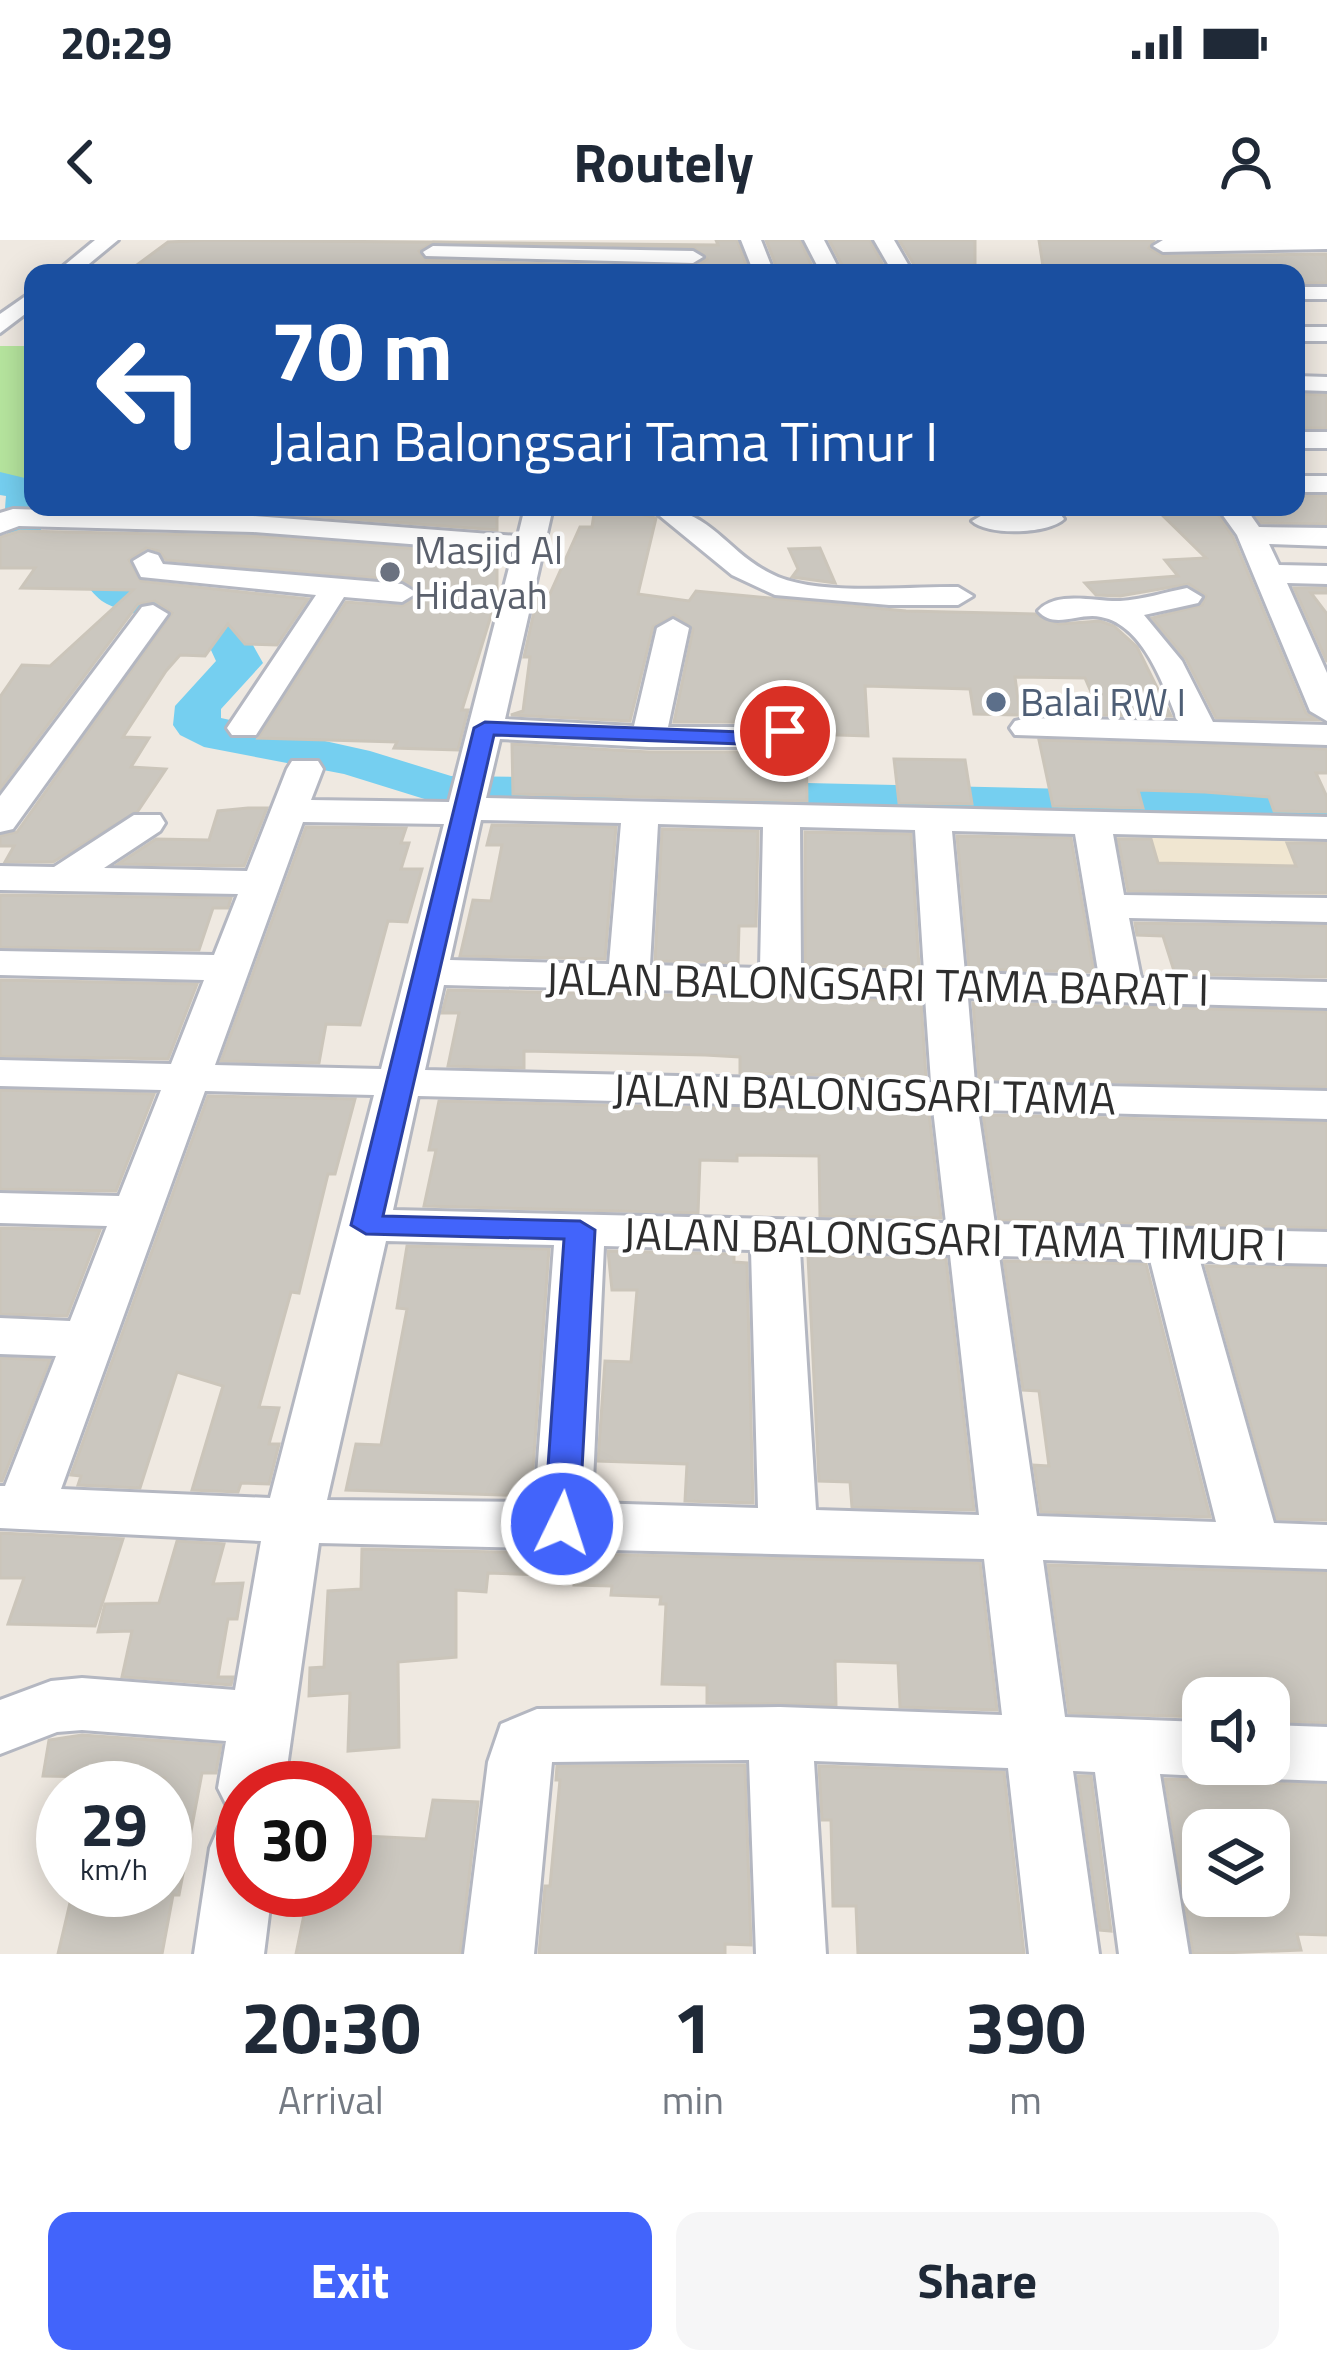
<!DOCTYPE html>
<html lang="en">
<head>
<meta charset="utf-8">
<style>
  body { margin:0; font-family:"Titillium Web",sans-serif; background:#f6f6f7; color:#1f2937; height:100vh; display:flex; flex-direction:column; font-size:45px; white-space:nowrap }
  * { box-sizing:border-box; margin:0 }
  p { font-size:39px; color:#747a83 }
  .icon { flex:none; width:66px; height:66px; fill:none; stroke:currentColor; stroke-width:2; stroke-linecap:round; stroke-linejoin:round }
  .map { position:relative; height:1714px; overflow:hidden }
  .drawer { display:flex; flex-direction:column; background:#fff; flex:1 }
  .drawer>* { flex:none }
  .guide { position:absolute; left:24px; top:24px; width:1281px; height:252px; border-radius:24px; box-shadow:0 6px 30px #0003; background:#1a4fa0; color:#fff; overflow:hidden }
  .controls { position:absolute; left:1182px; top:1437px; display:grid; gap:24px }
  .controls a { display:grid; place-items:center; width:108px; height:108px; border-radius:24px; background:#fff; box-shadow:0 6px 30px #0003; font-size:60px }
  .speed { position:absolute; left:36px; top:1521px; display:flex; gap:24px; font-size:60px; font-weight:700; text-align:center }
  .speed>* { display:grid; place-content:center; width:156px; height:156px; border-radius:50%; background:#fff; box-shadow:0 6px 30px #0003; line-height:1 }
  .speed small { font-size:30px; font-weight:400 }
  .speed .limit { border:18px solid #d22; background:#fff; color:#111 }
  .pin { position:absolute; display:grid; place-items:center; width:102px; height:102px; color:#fff; margin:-51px; border:6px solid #fff; border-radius:50%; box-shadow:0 3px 12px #0007 }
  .me { position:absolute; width:132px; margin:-66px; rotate:4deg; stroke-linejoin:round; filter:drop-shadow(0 0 9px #0008) }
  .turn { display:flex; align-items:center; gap:42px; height:252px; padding:0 48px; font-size:54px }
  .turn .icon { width:156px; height:156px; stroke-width:2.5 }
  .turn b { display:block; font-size:84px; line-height:102px }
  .eta { display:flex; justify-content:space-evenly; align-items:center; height:204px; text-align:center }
  .eta b { font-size:72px; font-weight:700; line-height:84px }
  .button { display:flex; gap:24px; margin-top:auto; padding:24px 48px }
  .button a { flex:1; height:138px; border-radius:24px; background:#4264fb; color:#fff; font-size:48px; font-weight:700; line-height:138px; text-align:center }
  .button a+a { background:#f6f6f7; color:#1f2937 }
  .status { display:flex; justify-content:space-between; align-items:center; height:84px; padding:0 60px; background:#fff; direction:ltr }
  .status svg { height:33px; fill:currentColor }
  header { display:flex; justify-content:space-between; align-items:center; height:156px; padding:0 48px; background:#fff; font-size:54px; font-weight:700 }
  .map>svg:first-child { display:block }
  .education { fill:#f0e6d1 }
  .green { fill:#b6e59e }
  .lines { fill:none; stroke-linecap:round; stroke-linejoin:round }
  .river { fill:#75cff0; fill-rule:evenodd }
  .building { fill:#cbc7bf; stroke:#cbc5ba; stroke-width:3; fill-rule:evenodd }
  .minor-casing { stroke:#b4b7c1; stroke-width:6 }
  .minor { fill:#fff; fill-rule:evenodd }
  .route { fill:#4264fb; stroke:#2b41a3; stroke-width:3 }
  .worship-dot { fill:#6b7280; stroke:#fff; stroke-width:4.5 }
  .service-dot { fill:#5c6f8a; stroke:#fff; stroke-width:4.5 }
  .labels { text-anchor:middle; stroke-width:9; stroke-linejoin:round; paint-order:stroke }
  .far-worship-label { font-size:39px; fill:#5b616d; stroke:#fff; text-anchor:start }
  .far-service-label { font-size:39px; fill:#4e5e75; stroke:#fff; text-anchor:start }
  .street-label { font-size:45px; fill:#2e2e2e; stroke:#fff }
</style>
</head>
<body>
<div class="status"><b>20:29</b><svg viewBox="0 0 49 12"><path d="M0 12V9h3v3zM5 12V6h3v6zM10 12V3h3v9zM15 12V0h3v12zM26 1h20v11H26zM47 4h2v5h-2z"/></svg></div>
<header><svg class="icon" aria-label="back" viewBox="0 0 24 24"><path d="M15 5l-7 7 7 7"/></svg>Routely<svg class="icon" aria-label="person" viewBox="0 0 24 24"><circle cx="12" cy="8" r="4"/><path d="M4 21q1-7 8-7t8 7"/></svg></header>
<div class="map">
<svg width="1327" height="1714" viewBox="0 0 1327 1714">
  <rect width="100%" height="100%" fill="#efe9e1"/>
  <!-- education -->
  <polygon class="education" points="1100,590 1321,595 1327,610 1327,669 1118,664"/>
  <!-- green -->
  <polygon class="green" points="0,106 33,106 33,245 0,239"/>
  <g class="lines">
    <!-- river -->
    <g class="river">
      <path d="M0 232 33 240V267H42L41 291 55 300 98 311 135 345 231 366 263 423 221 469V478L370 511 451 536 601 538 619 542 626 553 619 564 601 568 447 566 344 534 204 507 180 495 173 485 175 466 216 421 199 384C171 378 132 377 107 364 91 356 82 334 65 327 20 310 0 317 6 256L0 255Z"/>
      <polygon points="724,541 1327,555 1327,585 724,571 706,567 699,556 706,545"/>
    </g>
  </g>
  <!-- building -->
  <g class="building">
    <path d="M210 0 718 5 716 0H737L749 32 342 33 347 27 266 26 259 33H126L168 2ZM433 2 693 7 707 19 693 28 426 20 419 11Z"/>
    <polygon points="766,0 800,0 814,30 778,31"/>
    <polygon points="829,0 870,0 884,27 844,29"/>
    <polygon points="899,0 975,0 975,25 916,28"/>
    <polygon points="1039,0 1154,0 1149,8 1163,16 1327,14 1327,43 1296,43 1296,33 1044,33"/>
    <polygon points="1296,154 1327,155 1327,188 1296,188"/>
    <polygon points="1296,256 1327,256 1327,284 1261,283 1250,267 1296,267"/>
    <polygon points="99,267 505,267 497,277 497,290 253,272"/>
    <polygon points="595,267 636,267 636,273 656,278 638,354 689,361 696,351 906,371 1035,374 1059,384 1100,381 1114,386 1137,407 1171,476 1101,475 1085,438 1015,437 1020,475 974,474 970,449 865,446 868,496 806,494 807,561 513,554 512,504 649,512 781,512 794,508 802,498 807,455 788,440 765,453 761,482 674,482 693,389 675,375 653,387 630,481 511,475 523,471 530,417 524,417 537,358 548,358 580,287 592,287"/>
    <polygon points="1154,267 1213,267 1233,297 1306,473 1317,480 1216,478 1186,419 1152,378 1202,365 1206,356 1189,344 1120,356 1096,355 1085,343 1178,336 1165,320 1206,318"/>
    <polygon points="20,291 253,296 497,315 497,356 462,470 468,470 458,510 394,508 397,502 258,498 346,362 402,366 419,357 419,349 402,340 166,320 159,311 146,308 129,320 141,341 308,359 277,405 245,404 228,384 205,416 180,415 166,431 123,497 149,498 131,527 166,529 138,571 53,622 5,622 14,606 0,606 0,596 17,592 172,373 155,361 138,364 0,549 0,457 22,425 50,426 133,350 21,348 35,328 0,328 0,297"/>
    <polygon points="820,308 835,343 792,337 798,329 789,309"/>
    <polygon points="1294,348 1327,348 1327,353 1311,353 1327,374 1327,422"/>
    <polygon points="1039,500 1327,509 1327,533 1316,533 1327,557 1327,572 1274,571 1269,557 1205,552 1138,550 1143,568 1053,566"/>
    <polygon points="894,519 965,520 972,564 899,563"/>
    <polygon points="248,568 267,568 244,626 118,624 156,599 209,600 218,571"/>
    <polygon points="492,585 616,587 605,719 460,716 473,660 491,661 502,605 487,605"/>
    <polygon points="306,587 406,588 401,603 409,603 401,629 422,629 407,682 388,681 360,785 326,784 319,823 221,821"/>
    <polygon points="662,589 758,591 756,686 739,686 738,723 655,721"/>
    <polygon points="805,592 911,594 919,727 805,725"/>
    <polygon points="957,596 1071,598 1094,732 969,729"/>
    <polygon points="1118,599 1151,599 1158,623 1296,626 1287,603 1327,603 1327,653 1128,651"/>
    <polygon points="0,655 231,658 228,668 213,668 199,710 0,707"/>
    <polygon points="1135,683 1327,686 1327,737 1175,734 1163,696 1137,695"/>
    <polygon points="0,740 197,744 168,819 0,816"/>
    <polygon points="448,750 921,761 926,837 740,833 740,817 705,815 524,811 524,828 448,826 459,773 442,773"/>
    <polygon points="973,763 1327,772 1327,847 979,839"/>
    <polygon points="0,850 154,854 116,951 0,949"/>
    <polygon points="208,856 355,859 335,934 328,934 299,1053 291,1052 259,1167 279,1168 269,1204 279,1204 269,1244 241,1243 238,1252 192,1250 223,1146 177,1132 140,1248 78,1245 81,1236 71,1235"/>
    <polygon points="439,861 929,873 941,978 820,976 819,916 737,915 737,921 700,920 698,973 424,966 436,910 429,910"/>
    <polygon points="983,875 1327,883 1327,988 999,980"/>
    <polygon points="0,988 100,990 67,1076 0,1074"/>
    <polygon points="407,1006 549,1009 531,1256 346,1250 356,1204 381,1205 407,1069 397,1068"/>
    <polygon points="608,1011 734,1014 734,1022 747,1023 753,1263 685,1261 687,1224 598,1221 605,1121 631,1122 637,1050 612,1050"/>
    <polygon points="808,1016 946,1019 974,1270 852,1267 850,1242 819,1241"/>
    <polygon points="1004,1021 1146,1024 1210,1277 1041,1272 1034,1225 1049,1226 1039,1151 1023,1150"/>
    <polygon points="1206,1026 1327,1028 1327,1280 1277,1279"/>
    <polygon points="0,1118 50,1120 2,1241 0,1241"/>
    <polygon points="0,1293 123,1299 95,1386 8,1384 24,1338 0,1338"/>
    <polygon points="177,1301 224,1304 213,1344 243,1343 237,1379 228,1379 218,1437 233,1437 231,1445 122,1437 132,1391 98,1392 105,1364 159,1363"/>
    <polygon points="362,1309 980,1323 997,1470 900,1467 898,1423 835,1421 836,1465 707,1463 707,1445 662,1444 666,1364 660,1364 661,1357 611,1355 612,1346 574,1345 575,1336 488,1333 486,1352 456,1350 456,1417 398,1422 399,1507 348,1511 350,1453 309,1456 310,1428 324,1427 328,1351 361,1349"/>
    <polygon points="1048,1325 1327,1333 1327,1483 1269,1481 1269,1458 1197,1458 1201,1477 1069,1473"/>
    <polygon points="82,1495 221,1505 216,1533 202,1533 179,1655 173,1655 162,1714 58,1714 73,1650 165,1650 165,1538 43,1536 49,1500"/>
    <path d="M1232 1524H1239L1245 1535 1268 1543 1327 1545V1695L1297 1694 1301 1710 1193 1714 1165 1539 1205 1540ZM1203 1574 1265 1576 1279 1641 1269 1640V1656H1203Z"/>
    <polygon points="745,1525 751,1705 725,1704 725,1714 539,1714 545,1646 550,1646 560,1540 556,1540 557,1526"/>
    <polygon points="819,1526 1004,1532 1024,1714 858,1714 856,1666 833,1666 831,1580 822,1580"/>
    <polygon points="1078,1536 1091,1536 1111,1691 1100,1690"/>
    <polygon points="433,1560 478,1562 460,1714 296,1714 309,1650 345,1650 345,1595 426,1599"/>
  </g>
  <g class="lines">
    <!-- minor casing -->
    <g class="minor-casing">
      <g id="minor">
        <polygon points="95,0 118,0 78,33 55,33"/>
        <polygon points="741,0 761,0 774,33 754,33"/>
        <polygon points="804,0 824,0 841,33 821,33"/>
        <polygon points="874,0 894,0 913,33 893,33"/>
        <polygon points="1327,0 1327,9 1163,12 1153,6 1163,0"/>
        <polygon points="433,6 693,11 703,17 693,23 426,16 423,12"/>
        <rect x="1296" y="47" width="31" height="12"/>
        <polygon points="33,51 33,68 0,93 0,74"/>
        <rect x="1296" y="87" width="31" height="14"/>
        <polygon points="1296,136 1327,137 1327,151 1296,150"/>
        <rect x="1296" y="192" width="31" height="16"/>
        <rect x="1296" y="236" width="31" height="16"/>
        <path d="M525 267H553L505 479 634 486 657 388 673 379 689 388 668 487H765L769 454 786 444 803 454 798 497 793 504 781 507H649L500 499 486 558 1327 577V599L1113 594 1124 655 1327 658V682L1129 678 1141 738 1327 742V768L968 758 975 843 1327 851V879L978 870 995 984 1327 992V1024L1200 1021 1274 1283 1327 1285V1329L1043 1320 1065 1477 1203 1482V1524H1228L1203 1536 1160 1534 1189 1714H1119L1095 1532 1073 1531 1099 1714H1029L1008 1528 814 1521 826 1714H756L749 1520 552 1522 534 1714H464L488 1522 501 1484 537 1469 780 1467 1002 1475 984 1319 319 1303 284 1548H243V1573L228 1568 218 1548 226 1501 82 1490 57 1492 0 1514V1460L51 1441 82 1438 235 1450 261 1301 0 1288V1246H5L56 1116 0 1114V1078L70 1081 107 986 0 983V953L119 956 161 850 0 846V820L171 824 204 740 0 735V711L214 715 238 654 0 650V626L54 627 134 575H160L165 583 160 591 104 628 247 631 287 529 292 521H318L323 529 311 560 449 562 513 312 253 292 19 286 0 293V273L13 269 253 276 518 296ZM481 580 621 583 609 724 450 720ZM303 582 444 584 381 829 215 825ZM658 584 763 587 760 728 650 725ZM800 587 915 590 924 732 801 729ZM952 591 1075 594 1099 737 965 733ZM444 745 925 757 931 842 425 830ZM205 851 374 855 270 1258 61 1249ZM418 856 933 869 946 983 393 970ZM386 1001 554 1005 535 1262 327 1260ZM604 1006 751 1010 758 1268 592 1263ZM800 1011 950 1015 979 1275 816 1270ZM999 1016 1150 1020 1216 1282 1037 1276Z"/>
        <path d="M649 267C714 267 724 314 778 337 825 356 907 346 958 347L973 356 958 365H889L775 355 732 335Z"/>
        <path d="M1027 267H1055L1064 279C1049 294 987 296 972 281L986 273 1030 271Z"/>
        <polygon points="1217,267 1245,267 1259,287 1327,288 1327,306 1269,304 1279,325 1327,326 1327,344 1287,343 1327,433 1327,481 1310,471 1237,295"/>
        <polygon points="148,312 158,315 163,324 402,344 417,353 402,362 344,357 256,495 232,495 227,488 316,355 141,337 133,321"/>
        <path d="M1187 348 1202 357 1198 363 1144 375 1182 421 1213 482 1327 485V505L1015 495 1010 488 1015 481 1027 478 1178 481C1164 447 1144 385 1101 377 1079 372 1054 390 1038 371 1056 350 1096 362 1120 361 1142 360 1166 352 1187 348Z"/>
        <polygon points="153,365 168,374 13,589 0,592 0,556 142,367"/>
        <polygon points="1269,1485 1327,1487 1327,1541 1269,1539 1246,1531 1243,1524 1269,1524"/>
        <polygon points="243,1579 243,1650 272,1650 264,1714 194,1714 210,1608 219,1587"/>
      </g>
    </g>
    <!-- minor -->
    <use href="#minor" class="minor"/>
  </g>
  <!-- route -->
  <polygon class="route" points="485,482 742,492 775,491 785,485 796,491 789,501 742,504 494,495 383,976 580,981 595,990 579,1284 574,1293 562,1297 549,1293 544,1284 564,999 366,994 351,985 474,488"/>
  <!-- markers -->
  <circle class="worship-dot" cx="390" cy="332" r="12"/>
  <circle class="service-dot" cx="996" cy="462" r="12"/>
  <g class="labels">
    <!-- far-worship labels -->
    <g class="far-worship-label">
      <text x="414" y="324">Masjid Al<tspan x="414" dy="45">Hidayah</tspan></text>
    </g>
    <!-- far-service labels -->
    <g class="far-service-label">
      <text x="1020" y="476">Balai RW I</text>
    </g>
    <!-- street labels -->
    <g class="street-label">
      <text transform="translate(877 744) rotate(1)" y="16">JALAN BALONGSARI TAMA BARAT I</text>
      <text transform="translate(864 854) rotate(1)" y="16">JALAN BALONGSARI TAMA</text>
      <text transform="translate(954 999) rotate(1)" y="16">JALAN BALONGSARI TAMA TIMUR I</text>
    </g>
  </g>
</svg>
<div class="controls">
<a><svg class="icon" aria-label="sound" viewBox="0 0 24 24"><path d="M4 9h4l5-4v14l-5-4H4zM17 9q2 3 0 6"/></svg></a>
<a><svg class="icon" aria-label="layers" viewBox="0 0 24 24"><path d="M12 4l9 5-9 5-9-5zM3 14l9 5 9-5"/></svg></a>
</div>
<div class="speed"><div>29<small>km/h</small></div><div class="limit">30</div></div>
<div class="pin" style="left:785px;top:491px;background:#d93025"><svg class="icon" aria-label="arrive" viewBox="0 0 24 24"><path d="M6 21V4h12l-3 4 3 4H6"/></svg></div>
<svg class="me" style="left:562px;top:1284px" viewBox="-20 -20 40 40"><circle r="17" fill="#4264fb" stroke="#fff" stroke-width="3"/><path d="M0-11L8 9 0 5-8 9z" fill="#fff"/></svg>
<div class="guide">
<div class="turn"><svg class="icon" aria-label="left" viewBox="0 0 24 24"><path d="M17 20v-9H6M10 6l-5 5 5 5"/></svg><div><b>70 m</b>Jalan Balongsari Tama Timur I</div></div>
</div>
</div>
<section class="drawer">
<div class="eta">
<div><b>20:30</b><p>Arrival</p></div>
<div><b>1</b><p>min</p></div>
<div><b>390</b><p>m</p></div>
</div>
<div class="button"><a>Exit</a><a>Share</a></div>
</section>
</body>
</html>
